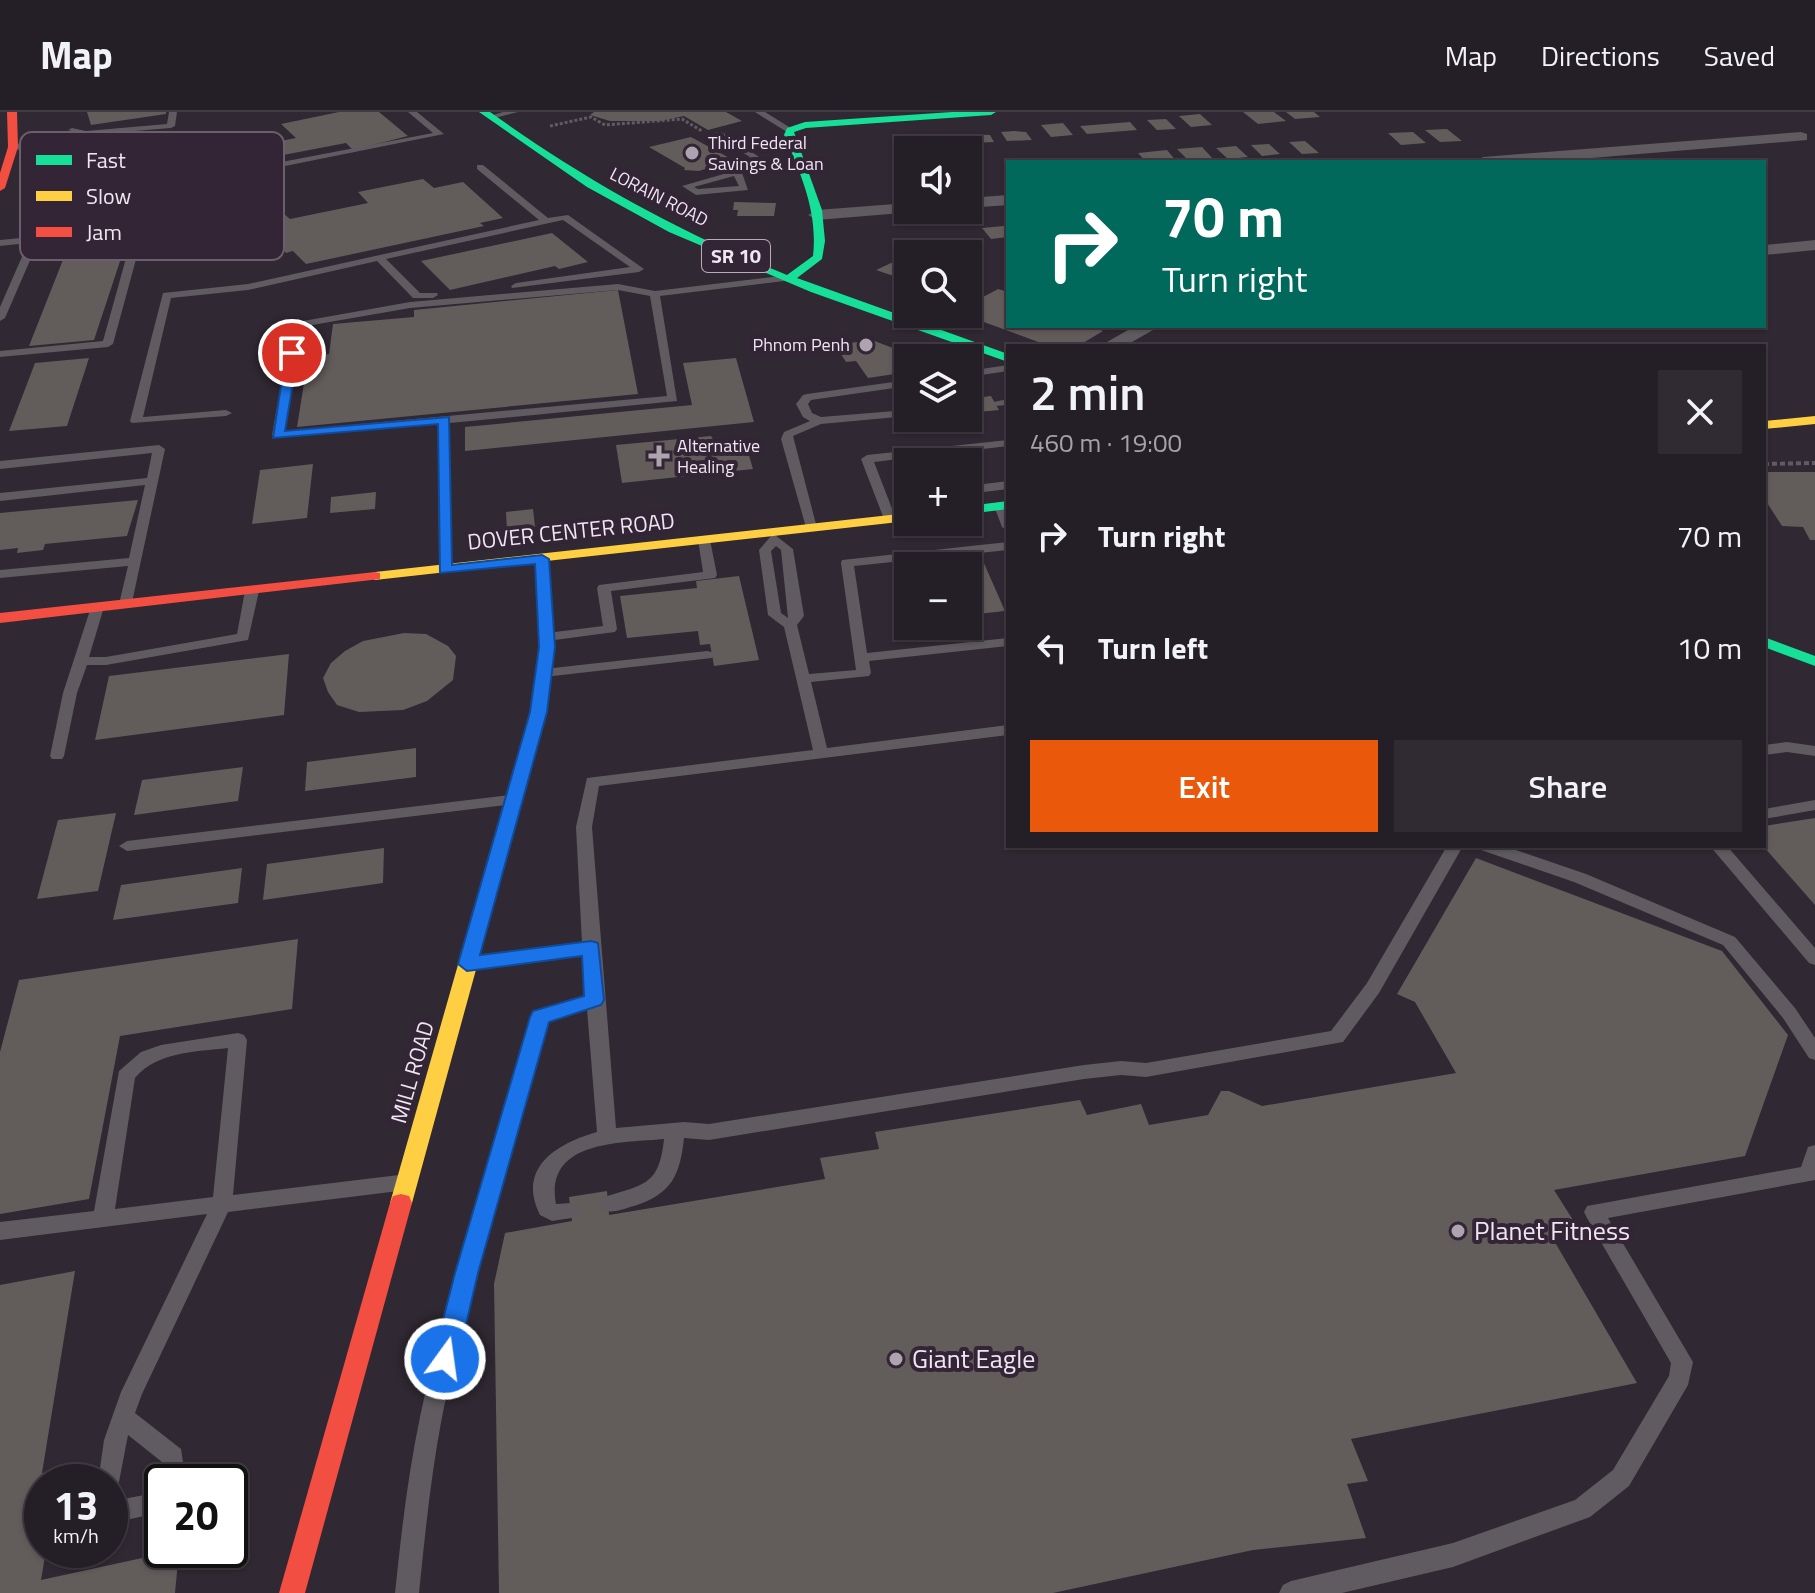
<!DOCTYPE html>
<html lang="en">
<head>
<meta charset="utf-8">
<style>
  body { margin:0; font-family:"Titillium Web",sans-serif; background:#302b32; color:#f1f3f6; height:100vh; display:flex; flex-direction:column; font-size:30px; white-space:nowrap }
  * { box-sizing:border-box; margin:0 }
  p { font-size:26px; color:#a3a2a7 }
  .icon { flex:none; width:44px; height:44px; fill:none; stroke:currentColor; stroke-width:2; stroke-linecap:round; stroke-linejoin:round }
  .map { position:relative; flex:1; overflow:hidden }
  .drawer { position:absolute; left:1006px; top:232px; width:760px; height:504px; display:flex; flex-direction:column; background:#241e26; border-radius:0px; box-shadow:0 2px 6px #0004,0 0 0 2px #413c43 }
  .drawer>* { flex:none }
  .banner { position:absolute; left:1006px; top:48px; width:760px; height:168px; border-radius:0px; box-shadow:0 2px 6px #0004,0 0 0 2px #413c43; background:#00695c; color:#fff; overflow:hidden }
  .tools { position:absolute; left:894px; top:24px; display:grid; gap:16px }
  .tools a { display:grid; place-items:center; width:88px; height:88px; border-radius:0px; background:#241e26; box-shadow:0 2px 6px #0004,0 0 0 2px #413c43; font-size:40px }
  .speed { position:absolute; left:24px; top:1352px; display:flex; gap:16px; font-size:40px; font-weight:700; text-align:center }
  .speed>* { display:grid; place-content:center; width:104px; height:104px; border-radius:50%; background:#241e26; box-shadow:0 2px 6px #0004,0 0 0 2px #413c43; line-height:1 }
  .speed small { font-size:20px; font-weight:400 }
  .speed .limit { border:4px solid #111; border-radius:12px; background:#fff; color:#111 }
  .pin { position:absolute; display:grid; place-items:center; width:68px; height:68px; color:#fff; margin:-34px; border:4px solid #fff; border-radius:50%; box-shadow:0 2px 8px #0007 }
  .me { position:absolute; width:88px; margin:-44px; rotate:14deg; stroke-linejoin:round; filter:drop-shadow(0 0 6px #0008) }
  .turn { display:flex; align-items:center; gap:28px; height:168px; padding:0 24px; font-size:36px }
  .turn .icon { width:104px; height:104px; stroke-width:2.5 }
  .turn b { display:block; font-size:56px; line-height:68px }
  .round { display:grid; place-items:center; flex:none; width:84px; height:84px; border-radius:0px; background:#302b32 }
  .headline { display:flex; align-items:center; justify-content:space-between; height:136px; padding:0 24px }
  h1 { font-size:48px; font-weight:600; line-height:60px }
  .action { display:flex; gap:16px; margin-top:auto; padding:16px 24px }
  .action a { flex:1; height:92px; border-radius:0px; background:#ea580c; color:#fff; font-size:32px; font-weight:600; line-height:92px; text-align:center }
  .action a+a { background:#302b32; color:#f1f3f6 }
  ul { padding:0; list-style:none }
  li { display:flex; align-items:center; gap:24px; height:112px; padding:0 24px }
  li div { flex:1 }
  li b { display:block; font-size:30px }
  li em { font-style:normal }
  header { display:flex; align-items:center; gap:48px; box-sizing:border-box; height:112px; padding:0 40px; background:#241e26; border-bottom:2px solid #413c43 }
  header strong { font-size:38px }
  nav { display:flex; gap:44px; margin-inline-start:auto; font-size:28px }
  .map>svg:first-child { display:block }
  .building { fill:#625c5b }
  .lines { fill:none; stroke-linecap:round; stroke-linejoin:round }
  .path-far1 { stroke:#605c61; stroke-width:3; stroke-dasharray:3 2; stroke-linecap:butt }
  .path { stroke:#605c61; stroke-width:4; stroke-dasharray:5 3; stroke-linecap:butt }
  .lane { fill:#5f5b60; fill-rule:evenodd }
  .street { fill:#5f5b60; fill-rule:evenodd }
  .fast { fill:#16e098; fill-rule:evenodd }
  .slow { fill:#ffcf43; fill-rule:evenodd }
  .jam { fill:#f24e42; fill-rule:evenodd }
  .route { fill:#1a73e8; stroke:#114b97; stroke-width:2 }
  .poi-dot { fill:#ada4af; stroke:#332436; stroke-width:3 }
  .labels { text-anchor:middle; stroke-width:8; stroke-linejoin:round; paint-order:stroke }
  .far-poi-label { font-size:18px; fill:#f0e6f2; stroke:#332436; text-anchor:start }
  .far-street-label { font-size:18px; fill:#f0e6f2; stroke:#332436 }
  .shield { fill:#332436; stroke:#b7acba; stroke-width:2 }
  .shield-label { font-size:20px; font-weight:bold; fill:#f0e6f2 }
  .street-label { font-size:22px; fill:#f0e6f2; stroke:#332436 }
  .near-poi-label { font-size:26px; fill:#f0e6f2; stroke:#332436; text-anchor:start }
  .key { fill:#332436; stroke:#6c5e6e; stroke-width:2 }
  .key-label { font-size:22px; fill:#f0e6f2 }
</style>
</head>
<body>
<header>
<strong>Map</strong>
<nav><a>Map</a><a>Directions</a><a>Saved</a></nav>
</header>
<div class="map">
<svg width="1815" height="1481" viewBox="0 0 1815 1481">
  <rect width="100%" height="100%" fill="#302832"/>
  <!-- building -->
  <g class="building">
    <polygon points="87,0 166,0 166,2 91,13"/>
    <polygon points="339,0 379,0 408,24 353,38 346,31 278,44 266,32 296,26 281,12"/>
    <polygon points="594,0 726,0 742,9 708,18 684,4 660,9 610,9 590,3"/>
    <polygon points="1243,0 1274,0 1286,9 1258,12"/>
    <polygon points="1286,0 1314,0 1320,5 1295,7"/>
    <polygon points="1200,2 1212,13 1191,15 1179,4"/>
    <polygon points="1166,7 1176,17 1157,18 1147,8"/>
    <polygon points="1130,10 1137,18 1087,22 1080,14"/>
    <polygon points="1063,11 1073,23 1051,25 1041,13"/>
    <polygon points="1447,17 1462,29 1440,30 1425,18"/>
    <polygon points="1014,19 1026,20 1032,28 1007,29 1001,20"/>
    <polygon points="1413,20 1426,31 1401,33 1388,21"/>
    <polygon points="965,22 990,23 994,30 970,31"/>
    <polygon points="691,25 733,48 699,59 684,58 685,56 649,35"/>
    <polygon points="1305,29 1319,41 1302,42 1289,30"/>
    <polygon points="1269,32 1280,42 1262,44 1251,33"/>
    <polygon points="1236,34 1248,45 1228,47 1216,36"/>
    <polygon points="1202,35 1214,48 1190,50 1177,37"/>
    <polygon points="1167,38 1177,50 1146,50 1138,41"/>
    <polygon points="423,67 434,76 463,70 503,106 480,111 484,114 306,152 293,139 286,141 274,127 281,125 276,119 269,120 264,114 246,118 240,111 284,102 290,107 368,91 358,80"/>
    <polygon points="734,90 776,91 774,104 737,104 738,98 733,98"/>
    <polygon points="1004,114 1008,125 991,127 982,116"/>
    <polygon points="552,121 588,150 559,157 555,154 450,178 421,149"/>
    <polygon points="128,125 94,228 29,234 70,130"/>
    <polygon points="904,145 908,145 908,167 905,168 876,158"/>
    <polygon points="998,177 1008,180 1008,214 1089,214 1103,219 1078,234 1049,234 962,202 968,202 968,193"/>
    <polygon points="618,178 638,282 297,315 305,265 300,265 303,245 329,242 333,212 414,205 414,198"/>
    <polygon points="872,228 919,246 908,246 908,260 868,266 856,249 846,250 835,233"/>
    <polygon points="89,246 67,314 9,319 35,251"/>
    <polygon points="736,246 754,310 465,339 465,315 692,293 683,251"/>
    <polygon points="991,284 999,298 968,301 968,287"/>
    <polygon points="711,324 715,330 724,329 725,335 746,333 753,357 622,371 616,333"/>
    <polygon points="313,352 307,406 252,412 260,358"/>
    <polygon points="1764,360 1815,360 1815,428 1810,428 1803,415 1782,414 1764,386"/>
    <polygon points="376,380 375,397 330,401 331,385"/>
    <polygon points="138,388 127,424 45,432 43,438 17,441 18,436 0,438 0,401"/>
    <polygon points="533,397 535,415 507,418 506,400"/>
    <polygon points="983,449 1005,499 968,503 968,454 961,452"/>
    <polygon points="908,458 908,505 907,505 892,460"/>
    <polygon points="739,464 759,548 714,554 710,532 700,533 698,519 627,526 620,484 697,476 696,469"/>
    <polygon points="404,521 426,522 448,534 456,544 453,568 427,589 403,598 359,600 337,593 328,580 323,566 331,551 345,539 363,529"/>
    <polygon points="289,542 284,603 95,628 109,564"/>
    <polygon points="416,636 416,665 305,679 307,650"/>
    <polygon points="243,655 238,689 134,703 142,668"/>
    <polygon points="116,701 98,779 37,787 58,708"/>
    <polygon points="1815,706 1815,793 1764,735 1764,714"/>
    <polygon points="384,736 383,771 263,788 267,752"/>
    <polygon points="1476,746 1722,839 1788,923 1745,1044 1554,1078 1578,1116 1549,1120 1637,1271 1351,1327 1368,1369 1347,1372 1366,1426 1253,1438 1053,1481 499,1481 494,1172 505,1121 572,1109 569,1085 607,1079 609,1103 825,1067 820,1046 879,1037 875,1020 1080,988 1087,1003 1141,992 1149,1013 1208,1003 1221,979 1229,979 1262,994 1456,961 1415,890 1397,882"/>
    <polygon points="242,756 238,791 113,808 121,773"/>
    <polygon points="298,827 292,897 120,924 89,1087 0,1102 0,940 19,868"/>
    <polygon points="75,1159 42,1361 58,1358 56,1370 42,1370 42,1438 46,1438 41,1468 179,1438 175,1481 0,1481 0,1173"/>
  </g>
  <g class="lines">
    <!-- path-far1 -->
    <polyline class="path-far1" points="550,14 591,5 605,13 682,7 702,19"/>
    <!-- path -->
    <polyline class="path" points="1764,352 1815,351"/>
    <!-- lane -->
    <g class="lane">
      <polygon points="169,0 177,0 175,14 171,16 86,23 68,18 72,16 86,19 167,12"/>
      <path d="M408 0H417L444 22 205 70 188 51 252 37 266 53 433 21ZM250 43 258 54 207 64 198 53Z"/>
      <polygon points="503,0 518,0 491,7 487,5"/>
      <polygon points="755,0 765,0 794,18 787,20"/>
      <path d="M716 20H722L759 45 742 61 748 78 696 83 682 74 734 59 750 45 716 24ZM734 64 739 74 698 77 694 75Z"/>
      <polygon points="81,28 41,124 139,115 144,118 113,232 108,235 0,245 0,239 103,229 133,121 38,130 5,206 0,209 0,195 28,131 0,134 0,128 31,125 72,33 13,38 9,35 13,32"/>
      <polygon points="477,53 483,53 548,106 568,103 644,157 639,160 512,176 511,174 516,171 630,155 563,108 386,147 420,181 437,181 438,183 433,186 413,186 377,149 248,178 171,186 143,305 226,298 232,301 226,304 132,311 130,309 163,181 248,172 539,108 477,57"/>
      <path d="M789 163 794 166 792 168 660 184 677 289 450 311V461H440L439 458 438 312 278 326 272 323 292 211 410 190 618 172 655 179ZM618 178 650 184 667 284 284 319 301 215 410 196Z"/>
      <polygon points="1008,253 1008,259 968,265 968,259"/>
      <polygon points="908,268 908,274 811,288 808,292 812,301 821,305 907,298 908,304 821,312 793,324 817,416 815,419 807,419 781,327 784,320 810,309 803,305 796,292 803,283 807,282"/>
      <polygon points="1008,287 1008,293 995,294 989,291"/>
      <polygon points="1008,328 1008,334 874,350 896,407 890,411 884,407 861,347 867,343"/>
      <polygon points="159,333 165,337 131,495 126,496 119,492 128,454 0,466 0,458 129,446 145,373 0,389 0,381 147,366 152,341 0,357 0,349"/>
      <polygon points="1008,369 1008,377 968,382 968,374"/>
      <polygon points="1000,390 1004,391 1008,399 1008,419 1002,415 994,394"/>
      <path d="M775 423 793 437 804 504 797 513 809 562 856 558 841 451 842 448 1008 430V438L854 454 867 541 1008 526V534L869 549 871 561 869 564 811 570 827 636 1008 613V623L599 674 592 715 616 1016 684 1010 709 1012 1084 953 1121 949 1146 951 1331 919 1367 871 1447 734H1463L1379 881 1343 930 1146 965 1121 963 1084 967 709 1028 684 1026C680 1063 672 1082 634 1094 623 1097 613 1102 602 1098L599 1092 602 1086C642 1072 659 1076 664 1027 621 1031 544 1028 556 1092L571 1091 578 1093 581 1099 578 1105 552 1109 540 1103C516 1055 558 1031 597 1020L587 897 549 909C511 1041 468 1171 442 1305 431 1363 425 1422 419 1481H395C401 1422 408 1363 420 1305 448 1170 493 1038 532 905L535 900 586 884 583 843 472 858 466 856 463 852 466 848 472 846 582 831 576 715 587 666 813 638 784 515 768 503 759 438 771 424ZM776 434 781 438 788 506 781 501 771 439Z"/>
      <polygon points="704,424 710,428 717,463 715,466 611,479 617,517 615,520 547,529 540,525 547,521 603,514 597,476 599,473 703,460 698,428"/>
      <polygon points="252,475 259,479 248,528 106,553 87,553 77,581 64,644 62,647 52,647 50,644 63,581 92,492 97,491 104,495 89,545 106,545 237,522 245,479"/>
      <polygon points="707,539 712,540 714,543 712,546 544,565 537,561 544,557"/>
      <polygon points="1787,630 1815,634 1815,644 1787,640 1764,643 1764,633"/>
      <polygon points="510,683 515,684 518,688 515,692 127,739 119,734 127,729"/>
      <polygon points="1815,688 1815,698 1764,707 1764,697"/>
      <polygon points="1479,734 1504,734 1586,762 1735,825 1795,896 1815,926 1815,948 1809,946 1783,906 1723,833 1574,770 1481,738"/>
      <polygon points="1710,734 1727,734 1815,836 1815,853 1809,851"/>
      <path d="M238 921 244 923 247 928 233 1083 399 1063 406 1065 409 1071 406 1077 399 1079 228 1100 142 1282 135 1301 181 1337 186 1370H164L162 1350 128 1323 118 1375 123 1387 150 1382 162 1376V1400L117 1410 110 1407V1370H98L104 1328 121 1280 207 1102 0 1128V1110L94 1099 119 959 141 940 161 933ZM228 936 213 1085 115 1097 135 966C158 939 195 940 228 936Z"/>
      <polygon points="1815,1033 1815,1068 1608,1106 1693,1250 1688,1273 1629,1374 1590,1405 1453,1455 1342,1481 1279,1481 1283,1473 1291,1469 1453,1431 1575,1388 1613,1358 1669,1264 1671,1251 1587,1106 1584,1100 1587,1094 1801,1055 1808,1035"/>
    </g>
    <!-- street -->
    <g class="street">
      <polygon points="1801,20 1807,22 1807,28 1544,50 1475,50 1483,45"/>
      <polygon points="1008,83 1008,93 968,96 968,86"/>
      <polygon points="908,91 908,98 914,100 817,108 808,103 817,98"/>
      <polygon points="1815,128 1815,138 1764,143 1764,133"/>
      <polygon points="1135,214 1160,214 1125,234 1100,234"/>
    </g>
    <!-- fast -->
    <g class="fast">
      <path d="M479 0H490C585 68 678 120 787 163L813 144C818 100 801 62 784 23L787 16 805 10 952 0H996L991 3 806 16 794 20 822 98 825 129 822 147 797 166 1008 242V250L811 180 669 120 587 75Z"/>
      <polygon points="1008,389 1008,397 968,402 968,394"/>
      <polygon points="1764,525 1815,544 1815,554 1764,535"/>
    </g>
    <!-- slow -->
    <g class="slow">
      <polygon points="1815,304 1815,312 1764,317 1764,309"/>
      <polygon points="908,401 908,409 375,468 368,464 375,460"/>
      <polygon points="502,724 511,730 412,1091 409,1098 401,1100 393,1098 390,1091 493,730"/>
    </g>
    <!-- jam -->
    <g class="jam">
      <polygon points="7,0 17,0 18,35 5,76 0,79 0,61 8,35"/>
      <polygon points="542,443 549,447 555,535 546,600 511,730 502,736 493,730 530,600 539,535 535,447"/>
      <polygon points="375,460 380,461 380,467 0,511 0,501"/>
      <polygon points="401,1082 409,1084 412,1091 305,1481 279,1481 390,1091 393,1084"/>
    </g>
  </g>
  <!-- route -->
  <polygon class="route" points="292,237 298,241 285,319 449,305 452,453 542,443 549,447 555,535 547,600 480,843 591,829 598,831 604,888 601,893 549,910 478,1161 458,1247 454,1255 445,1258 437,1255 433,1247 455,1161 530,905 533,899 584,884 582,844 467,859 458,852 530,600 539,535 535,452 440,461 438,312 273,326 286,241"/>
  <!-- markers -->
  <g class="poi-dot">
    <circle cx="692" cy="41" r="8"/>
    <circle cx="866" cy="233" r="8"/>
    <path d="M655 332h8v8h8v8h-8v8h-8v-8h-8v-8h8z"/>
    <circle cx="1458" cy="1119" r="8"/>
    <circle cx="896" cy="1247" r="8"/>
  </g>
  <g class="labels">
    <!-- far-poi labels -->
    <g class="far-poi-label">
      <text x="708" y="37">Third Federal<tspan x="708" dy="21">Savings &amp; Loan</tspan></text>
      <text x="850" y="239" text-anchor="end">Phnom Penh</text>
      <text x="677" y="340">Alternative<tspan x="677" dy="21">Healing</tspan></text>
    </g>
    <!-- far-street labels -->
    <g class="far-street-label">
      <text transform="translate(659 85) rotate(27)" y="6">LORAIN ROAD</text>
    </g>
    <!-- shield labels -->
    <rect class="shield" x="702" y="128" width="68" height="32" rx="6"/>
    <g class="shield-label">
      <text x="736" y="151">SR 10</text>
    </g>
    <!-- street labels -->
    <g class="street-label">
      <text transform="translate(571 419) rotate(-6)" y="8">DOVER CENTER ROAD</text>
      <text transform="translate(412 960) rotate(-74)" y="8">MILL ROAD</text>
    </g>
    <!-- near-poi labels -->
    <g class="near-poi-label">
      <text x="1474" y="1128">Planet Fitness</text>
      <text x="912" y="1256">Giant Eagle</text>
    </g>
  </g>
  <!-- legend -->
  <rect x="20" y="20" width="264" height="128" rx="12" class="key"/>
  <rect x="36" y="43" width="36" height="10" fill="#16e098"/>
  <rect x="36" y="79" width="36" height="10" fill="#ffcf43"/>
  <rect x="36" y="115" width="36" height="10" fill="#f24e42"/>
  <g class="key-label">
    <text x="86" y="56">Fast</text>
    <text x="86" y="92">Slow</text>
    <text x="86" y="128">Jam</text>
  </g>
</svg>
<div class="tools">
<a><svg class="icon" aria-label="sound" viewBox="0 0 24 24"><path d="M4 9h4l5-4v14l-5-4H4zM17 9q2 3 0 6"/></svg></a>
<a><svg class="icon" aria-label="search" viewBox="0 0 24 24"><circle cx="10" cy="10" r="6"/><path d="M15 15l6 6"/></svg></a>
<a><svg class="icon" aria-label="layers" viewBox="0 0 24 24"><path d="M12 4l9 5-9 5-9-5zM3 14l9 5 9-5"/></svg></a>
<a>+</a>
<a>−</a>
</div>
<div class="speed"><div>13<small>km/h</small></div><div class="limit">20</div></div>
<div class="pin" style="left:292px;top:241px;background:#d93025"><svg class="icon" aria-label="arrive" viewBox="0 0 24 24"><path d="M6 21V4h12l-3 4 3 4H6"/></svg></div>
<svg class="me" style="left:445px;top:1247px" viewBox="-20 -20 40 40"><circle r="17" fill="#1a73e8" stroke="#fff" stroke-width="3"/><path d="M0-11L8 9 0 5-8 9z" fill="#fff"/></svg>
<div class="banner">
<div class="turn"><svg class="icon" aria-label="right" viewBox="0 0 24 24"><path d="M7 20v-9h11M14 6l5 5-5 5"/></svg><div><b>70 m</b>Turn right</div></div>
</div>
<section class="drawer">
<div class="headline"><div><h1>2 min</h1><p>460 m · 19:00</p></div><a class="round"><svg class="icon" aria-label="close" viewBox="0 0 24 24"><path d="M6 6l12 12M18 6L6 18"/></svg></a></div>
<ul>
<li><svg class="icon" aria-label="right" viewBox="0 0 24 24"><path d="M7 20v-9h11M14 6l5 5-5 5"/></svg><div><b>Turn right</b></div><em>70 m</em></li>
<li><svg class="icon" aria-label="left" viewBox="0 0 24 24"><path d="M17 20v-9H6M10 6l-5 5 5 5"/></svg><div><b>Turn left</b></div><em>10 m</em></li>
</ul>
<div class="action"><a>Exit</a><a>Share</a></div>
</section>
</div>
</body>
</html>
